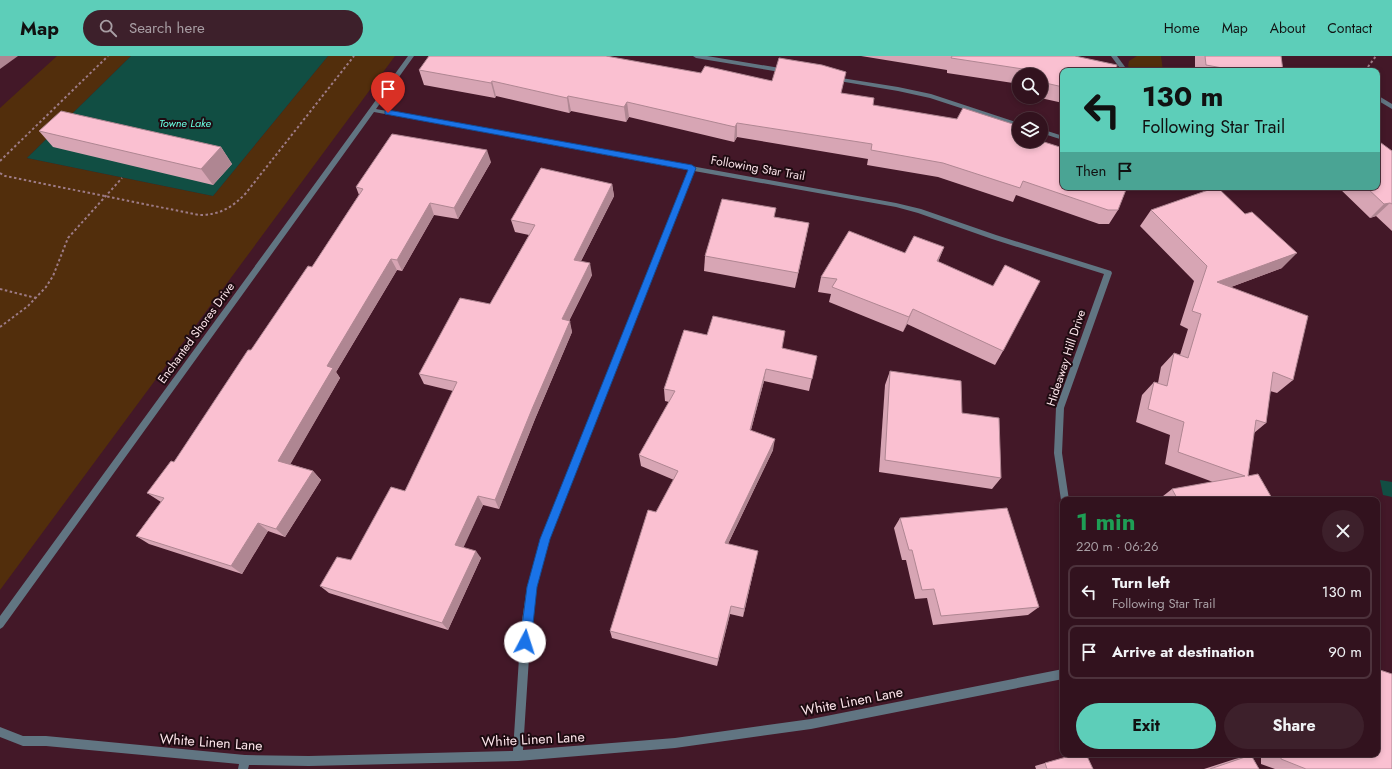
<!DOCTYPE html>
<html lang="en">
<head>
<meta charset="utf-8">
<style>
  body { margin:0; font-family:Jost,sans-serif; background:#3d202b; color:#f1f3f6; height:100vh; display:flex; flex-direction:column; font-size:15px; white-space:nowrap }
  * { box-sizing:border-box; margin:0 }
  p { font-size:13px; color:#a89ea4 }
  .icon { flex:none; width:22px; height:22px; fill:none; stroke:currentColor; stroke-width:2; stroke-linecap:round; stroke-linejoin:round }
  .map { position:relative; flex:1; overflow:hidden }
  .details { position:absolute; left:1060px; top:441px; width:320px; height:260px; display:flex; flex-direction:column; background:#32121e; border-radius:8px; box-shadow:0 2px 6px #0003,0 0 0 1px #4d323c }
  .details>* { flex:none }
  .banner { position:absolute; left:1060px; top:12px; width:320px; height:122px; border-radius:8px; box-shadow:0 2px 6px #0003,0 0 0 1px #4d323c; background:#5dceb9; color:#111; overflow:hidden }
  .tools { position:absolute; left:1012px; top:12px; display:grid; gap:8px }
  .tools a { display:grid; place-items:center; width:36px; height:36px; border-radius:50%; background:#32121e; box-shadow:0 2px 6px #0003,0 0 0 1px #4d323c; font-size:20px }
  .pin { position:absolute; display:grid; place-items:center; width:34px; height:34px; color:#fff; margin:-41px -17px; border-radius:50% 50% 50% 0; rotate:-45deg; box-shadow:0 0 4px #0007 }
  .pin .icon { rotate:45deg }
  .me { position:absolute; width:44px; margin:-22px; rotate:5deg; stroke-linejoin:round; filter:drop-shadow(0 0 3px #0008) }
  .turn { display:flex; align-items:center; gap:14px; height:84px; padding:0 16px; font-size:18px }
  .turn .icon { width:52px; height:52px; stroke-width:2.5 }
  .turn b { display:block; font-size:28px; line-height:34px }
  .then { display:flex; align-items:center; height:38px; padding:0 16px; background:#0003; gap:8px; font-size:15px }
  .round { display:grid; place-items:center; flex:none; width:42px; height:42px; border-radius:21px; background:#3d202b }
  .headline { display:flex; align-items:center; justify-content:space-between; height:68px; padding:0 16px }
  h1 { font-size:24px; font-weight:700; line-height:30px; color:#1e9e55 }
  .primary-button { display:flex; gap:8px; margin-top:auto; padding:8px 16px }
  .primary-button a { flex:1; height:46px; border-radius:24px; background:#5dceb9; color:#111; font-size:16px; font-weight:700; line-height:46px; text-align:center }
  .primary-button a+a { background:#3d202b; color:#f1f3f6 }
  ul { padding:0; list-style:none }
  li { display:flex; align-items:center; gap:12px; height:54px; margin:0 8px 6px; padding:0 8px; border:2px solid #4d323c; border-radius:8px }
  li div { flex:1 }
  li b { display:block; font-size:15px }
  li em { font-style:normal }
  header { display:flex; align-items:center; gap:24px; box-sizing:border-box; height:56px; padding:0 20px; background:#5dceb9; color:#111 }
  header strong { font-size:19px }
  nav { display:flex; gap:22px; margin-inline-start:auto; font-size:14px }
  .search { width:280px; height:36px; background:#3d202b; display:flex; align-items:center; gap:10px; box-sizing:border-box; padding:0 14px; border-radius:22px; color:#a89ea4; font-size:15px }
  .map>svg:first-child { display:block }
  .green { fill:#522e0c }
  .water { fill:#114e43 }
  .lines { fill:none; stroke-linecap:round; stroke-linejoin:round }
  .path { stroke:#9d7b86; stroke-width:2; stroke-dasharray:2.5 2.5; stroke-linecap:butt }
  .service { fill:#617582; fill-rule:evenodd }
  .minor { fill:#617582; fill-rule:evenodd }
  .wall { fill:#d7a5b4 }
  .shaded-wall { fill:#af8692 }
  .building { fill:#fac0d1; stroke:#af8692 }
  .route { fill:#1a73e8; stroke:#114b97 }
  .labels { text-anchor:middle; stroke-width:4; stroke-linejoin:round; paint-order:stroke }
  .far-water-label { font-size:11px; font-style:italic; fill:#68fee2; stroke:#1e0b11 }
  .street-label { font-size:12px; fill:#fde5eb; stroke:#1e0b11 }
  .near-street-label { font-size:14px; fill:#fde5eb; stroke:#1e0b11 }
</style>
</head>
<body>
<header>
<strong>Map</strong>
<div class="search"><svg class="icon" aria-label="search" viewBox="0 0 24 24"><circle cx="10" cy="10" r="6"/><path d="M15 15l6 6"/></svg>Search here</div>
<nav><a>Home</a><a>Map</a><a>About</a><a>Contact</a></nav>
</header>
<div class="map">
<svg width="1392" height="713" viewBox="0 0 1392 713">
  <rect width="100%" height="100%" fill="#431828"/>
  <!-- green -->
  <g class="green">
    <polygon points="57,0 131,0 27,102 213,140 328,0 395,0 0,534 0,52"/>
    <polygon points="1137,0 1161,0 1163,15 1132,15 1128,10 1129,5"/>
  </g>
  <!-- water -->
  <g class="water">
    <polygon points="131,0 328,0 213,140 27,102"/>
    <polygon points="1380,424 1392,426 1392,441 1383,439"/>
  </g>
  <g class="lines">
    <!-- path -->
    <g class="path">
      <polyline points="1365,15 1376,0"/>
      <polyline points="0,105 108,0"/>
      <path d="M0 117 5 120 199 159C219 159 232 152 246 137L354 0"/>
      <polyline points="0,233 36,242"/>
      <polyline points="0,271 28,250 46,231 53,220 68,182 122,122"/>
    </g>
    <!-- service -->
    <g class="service">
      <polygon points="693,0 707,0 786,13 789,15 786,17 696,2"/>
      <polygon points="1111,0 1117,0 1128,15 1122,15"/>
      <polygon points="835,21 898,31 931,38 1019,67 1019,71 930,42 898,35 833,24 833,22"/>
      <polygon points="1041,73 1063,80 1063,84 1041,77"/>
    </g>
    <!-- minor -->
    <g class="minor">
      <polygon points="408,0 414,0 376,53 896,147 921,153 996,179 1111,215 1112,217 1064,352 1062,397 1069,444 1063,444 1063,447 1061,444 1054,397 1056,352 1104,218 992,183 918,157 896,151 694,115 549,483 537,531 531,571 523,694 675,682 811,663 1063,613 1063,623 811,673 675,692 518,705 309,710 249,709 248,713 238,713 239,708 46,690 23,690 0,681 0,671 23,680 46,680 245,699 309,700 513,695 521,571 527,531 541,483 688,114 374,56 3,571 0,573 0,560"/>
      <polygon points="1377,39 1392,48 1392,53 1377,44"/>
    </g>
  </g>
  <!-- wall -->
  <g class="wall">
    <polygon points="861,0 1075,0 1063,15 1063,47 1036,41 1041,41 1041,19 1019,19 1019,28 947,17 947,14"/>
    <polygon points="1195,0 1281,0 1283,15 1195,15"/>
    <polygon points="419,14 701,17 772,25 842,37 1118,154 1109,168 1099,168 1016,139 1013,146 938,121 867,109 868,103 737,81 734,86 629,61 626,66 571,55 569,57 496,40 495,42 424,29"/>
    <polygon points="39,75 221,91 232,108 213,129 53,91"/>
    <polygon points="1392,95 1392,175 1376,160 1370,162 1338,131 1377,131"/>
    <polygon points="491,106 458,163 434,159 402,215 397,214 336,316 340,322 290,408 313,415 321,424 285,481 268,475 242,518 149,488 136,480 161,446 147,437 174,406 251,294 312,211 359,139 356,131"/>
    <polygon points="612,128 614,140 581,205 592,219 569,265 572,276 535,363 499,453 483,449 463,491 481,502 448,574 329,537 320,530 351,504 405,435 453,335 424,328 419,318 490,248 529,179 515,176 511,164"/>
    <polygon points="1151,154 1282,212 1231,231 1293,324 1277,337 1270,335 1266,367 1254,377 1248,420 1273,444 1158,444 1172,433 1213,426 1165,408 1170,379 1136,366 1142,339 1154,326 1158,327 1161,311 1174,297 1180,299 1188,273 1180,269 1194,225 1140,170"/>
    <polygon points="775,161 809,167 806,182 795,232 704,215 705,200"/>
    <polygon points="944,191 938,206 1003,295 995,309 907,268 903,276 829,246 831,238 818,236 821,221 905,197"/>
    <polygon points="707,279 782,293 817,300 809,335 764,325 751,374 773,394 728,488 756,504 743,561 730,558 717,610 612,582 610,575 674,424 641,410 639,399 669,346 665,345 664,333"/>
    <polygon points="890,315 1001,422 992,433 879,416 885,329"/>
    <polygon points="900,462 1039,551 1028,559 933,569 927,542 915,543 906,504 902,504 894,472"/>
    <polygon points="1261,698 1377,698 1392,713 1275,713 1261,708"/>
    <polygon points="1251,699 1259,713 1204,713 1235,703"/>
    <polygon points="1045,707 1093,713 1036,713 1035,710"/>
  </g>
  <!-- shaded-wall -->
  <g class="shaded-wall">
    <polygon points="0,0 18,0 0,13"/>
    <polygon points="492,25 496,40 495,42 491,27"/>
    <polygon points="568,40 571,55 569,57 567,42"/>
    <polygon points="627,46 629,61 626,66 624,51"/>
    <polygon points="737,67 737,81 734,86 735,71"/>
    <polygon points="221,91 232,108 213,129 201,113"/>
    <polygon points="487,94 491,106 458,163 454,152"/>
    <polygon points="612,128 614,140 576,215 574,204"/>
    <polygon points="430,147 434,159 402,215 397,204"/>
    <polygon points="1390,147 1376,160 1370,162 1384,148"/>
    <polygon points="809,167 806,182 795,232 798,217"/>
    <polygon points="944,191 938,206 937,205"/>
    <polygon points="1297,197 1282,212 1204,241 1217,226"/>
    <polygon points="391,203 397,214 336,316 340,322 287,414 278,405 327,310"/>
    <polygon points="590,207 592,219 564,275 562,263"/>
    <polygon points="913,253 907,268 903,276 909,261"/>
    <polygon points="570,265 572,276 535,363 499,453 495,444 532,353"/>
    <polygon points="766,313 764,325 748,385 750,374"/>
    <polygon points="775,383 773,394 724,496 725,487"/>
    <polygon points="313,415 321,424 285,481 276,473"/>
    <polygon points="478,440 483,449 461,497 455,489"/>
    <polygon points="258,467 268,475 242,518 231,510"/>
    <polygon points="476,495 481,502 448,574 442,567"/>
    <polygon points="758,495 756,504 743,561 744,553"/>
    <polygon points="731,550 730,558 717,610 718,603"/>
  </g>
  <!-- building -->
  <g class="building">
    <polygon points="429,0 606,0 701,17 705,10 772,25 779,2 822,9 846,16 841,37 874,42 873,49 957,63 963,52 1019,70 1019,85 1041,85 1063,92 1063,131 1127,131 1118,154 1108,154 1023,125 1020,132 943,107 871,94 872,88 737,67 735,71 627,46 624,51 568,40 567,42 492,25 491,27 419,14"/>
    <polygon points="952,0 1075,0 1117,9 1116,15 1063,15 1063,31 1041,26 1041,19 1035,19 1036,15 951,2"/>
    <polygon points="1205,0 1281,0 1283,15 1239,15 1206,9"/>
    <polygon points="61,55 221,91 201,113 39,75"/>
    <polygon points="1041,77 1044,77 1041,83"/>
    <polygon points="392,78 487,94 454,152 430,147 397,204 391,203 327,310 333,312 278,405 313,415 276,473 258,467 231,510 136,480 164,442 147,437 171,405 174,406 248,294 251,294 308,210 312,211 363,133 356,131"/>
    <polygon points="1377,84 1392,95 1392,148 1390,147 1384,148 1366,131 1377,131"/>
    <polygon points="541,112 612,128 574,204 590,207 562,263 570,265 532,353 495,444 478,440 455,489 476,495 442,567 320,530 337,501 351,504 391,431 405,435 457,326 419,318 460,242 490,248 535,169 511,164"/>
    <polygon points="1217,131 1245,158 1252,156 1297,197 1217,226 1308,260 1293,324 1273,316 1266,367 1256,364 1248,420 1258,418 1273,444 1178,444 1172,433 1245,420 1178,396 1184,366 1148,353 1154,326 1167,330 1174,297 1188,302 1201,258 1192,255 1207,210 1151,154"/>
    <polygon points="722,143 776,152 774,161 809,167 798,217 705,200"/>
    <polygon points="849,175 905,197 914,180 944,191 937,205 993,230 1005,209 1040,225 1003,295 913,253 909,261 832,231 837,223 821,221"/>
    <polygon points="713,260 785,275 782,292 817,300 812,323 766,313 750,374 775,383 725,487 758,495 744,553 731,550 718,603 610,575 648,454 656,456 678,415 639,399 675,335 664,333 684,274 707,279"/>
    <polygon points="890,315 961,325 962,357 999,362 1001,422 885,404"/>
    <polygon points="1007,452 1039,551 941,560 934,533 922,534 912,494 909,494 900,462"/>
    <polygon points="1377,613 1392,618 1392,713 1306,713 1281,703 1281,698 1377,698"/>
    <polygon points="1077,698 1086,698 1093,713 1047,713 1045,707"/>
    <polygon points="1251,699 1259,713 1210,713"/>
  </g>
  <!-- route -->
  <polygon class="route" points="388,54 692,109 696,112 550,483 537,531 531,586 529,590 525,591 522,590 520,586 527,531 540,483 688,114 385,58 385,55"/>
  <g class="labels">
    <!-- far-water labels -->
    <g class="far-water-label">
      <text x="185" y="71">Towne Lake</text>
    </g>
    <!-- street labels -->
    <g class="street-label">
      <text transform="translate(758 112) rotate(10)" y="4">Following Star Trail</text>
      <text transform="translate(196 277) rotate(-54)" y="4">Enchanted Shores Drive</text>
      <text transform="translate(1066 302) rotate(-72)" y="4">Hideaway Hill Drive</text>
    </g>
    <!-- near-street labels -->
    <g class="near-street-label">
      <text transform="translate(852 645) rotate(-11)" y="5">White Linen Lane</text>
      <text transform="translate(533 683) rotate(-3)" y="5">White Linen Lane</text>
      <text transform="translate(211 686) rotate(4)" y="5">White Linen Lane</text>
    </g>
  </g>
</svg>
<div class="tools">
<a><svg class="icon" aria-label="search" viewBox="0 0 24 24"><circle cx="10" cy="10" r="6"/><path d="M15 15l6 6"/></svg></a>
<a><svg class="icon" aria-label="layers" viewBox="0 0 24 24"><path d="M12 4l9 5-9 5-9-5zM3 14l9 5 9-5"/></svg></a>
</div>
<div class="pin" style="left:388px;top:57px;background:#d93025"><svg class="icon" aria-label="arrive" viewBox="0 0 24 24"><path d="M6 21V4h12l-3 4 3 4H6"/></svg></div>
<svg class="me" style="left:525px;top:586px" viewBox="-20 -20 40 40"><circle r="19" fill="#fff"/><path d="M0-13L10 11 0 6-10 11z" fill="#1a73e8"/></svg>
<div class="banner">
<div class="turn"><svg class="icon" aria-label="left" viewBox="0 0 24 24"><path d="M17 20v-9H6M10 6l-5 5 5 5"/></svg><div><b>130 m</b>Following Star Trail</div></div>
<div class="then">Then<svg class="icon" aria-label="arrive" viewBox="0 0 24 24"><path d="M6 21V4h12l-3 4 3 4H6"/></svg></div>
</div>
<section class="details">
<div class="headline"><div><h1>1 min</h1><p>220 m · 06:26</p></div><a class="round"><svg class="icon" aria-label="close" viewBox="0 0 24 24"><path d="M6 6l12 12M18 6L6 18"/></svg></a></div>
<ul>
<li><svg class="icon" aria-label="left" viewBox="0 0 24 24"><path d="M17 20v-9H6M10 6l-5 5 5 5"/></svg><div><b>Turn left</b><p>Following Star Trail</p></div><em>130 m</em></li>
<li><svg class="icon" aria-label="arrive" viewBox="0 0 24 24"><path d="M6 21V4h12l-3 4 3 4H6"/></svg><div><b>Arrive at destination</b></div><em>90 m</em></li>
</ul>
<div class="primary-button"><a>Exit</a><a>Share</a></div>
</section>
</div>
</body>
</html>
